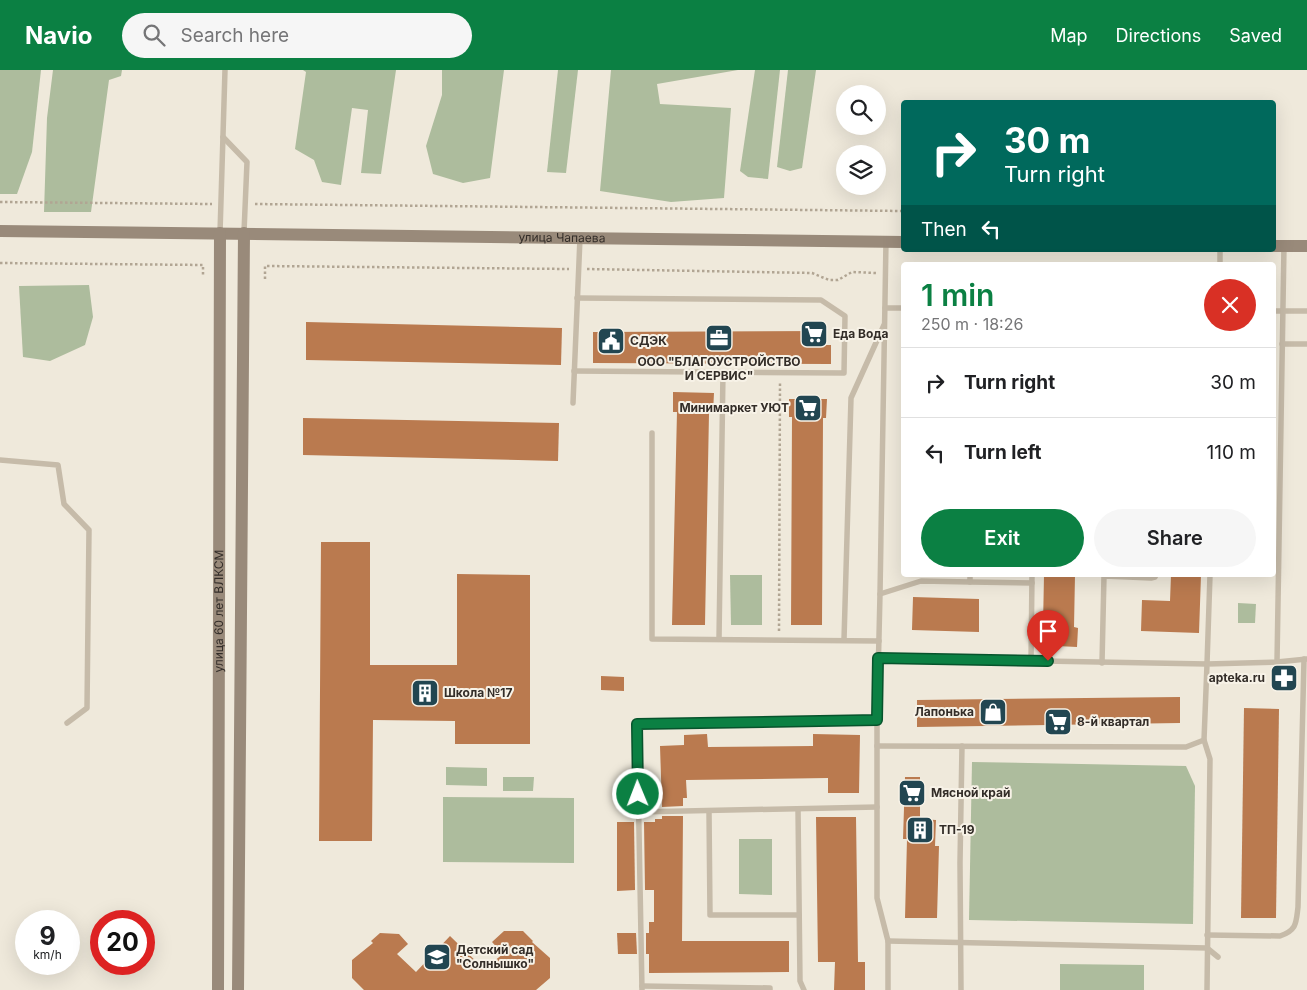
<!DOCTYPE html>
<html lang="en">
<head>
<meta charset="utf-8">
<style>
  body { margin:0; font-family:Inter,sans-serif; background:#f6f6f6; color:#202124; height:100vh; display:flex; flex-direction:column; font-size:19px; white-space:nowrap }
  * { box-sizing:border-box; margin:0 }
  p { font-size:16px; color:#757577 }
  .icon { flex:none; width:28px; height:28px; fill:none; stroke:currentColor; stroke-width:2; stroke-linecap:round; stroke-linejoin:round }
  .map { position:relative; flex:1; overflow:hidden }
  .side { position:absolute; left:901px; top:192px; width:375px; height:315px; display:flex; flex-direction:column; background:#fff; border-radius:5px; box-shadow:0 5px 20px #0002 }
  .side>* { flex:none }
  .guide { position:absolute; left:901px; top:30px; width:375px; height:152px; border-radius:5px; box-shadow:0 5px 20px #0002; background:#00695c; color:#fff; overflow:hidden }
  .controls { position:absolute; left:836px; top:15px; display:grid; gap:10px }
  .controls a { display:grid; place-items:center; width:50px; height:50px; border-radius:50%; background:#fff; box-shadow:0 5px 20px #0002; font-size:25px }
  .speed { position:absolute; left:15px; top:840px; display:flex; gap:10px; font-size:25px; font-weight:700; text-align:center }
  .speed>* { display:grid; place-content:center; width:65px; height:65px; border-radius:50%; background:#fff; box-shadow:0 5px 20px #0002; line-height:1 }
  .speed small { font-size:12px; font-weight:400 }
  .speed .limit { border:8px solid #d22; background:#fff; color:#111 }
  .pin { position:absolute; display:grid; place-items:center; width:42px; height:42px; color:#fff; margin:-51px -21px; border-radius:50% 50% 50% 0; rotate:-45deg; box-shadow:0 0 5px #0007 }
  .pin .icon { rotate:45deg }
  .me { position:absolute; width:55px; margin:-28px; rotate:359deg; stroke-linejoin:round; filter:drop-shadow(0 0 4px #0008) }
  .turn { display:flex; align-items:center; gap:18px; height:105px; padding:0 20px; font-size:22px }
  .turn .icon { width:65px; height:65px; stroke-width:2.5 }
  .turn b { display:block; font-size:35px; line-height:42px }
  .then { display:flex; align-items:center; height:48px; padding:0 20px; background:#0003; gap:10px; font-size:19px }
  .round { display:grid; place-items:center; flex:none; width:52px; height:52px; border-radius:26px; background:#f6f6f6 }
  .headline { display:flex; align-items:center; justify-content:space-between; height:85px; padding:0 20px }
  h1 { font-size:30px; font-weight:600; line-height:38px; color:#0b8043 }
  .primary-button { display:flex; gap:10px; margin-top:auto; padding:10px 20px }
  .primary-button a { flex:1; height:58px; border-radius:30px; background:#0b8043; color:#fff; font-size:20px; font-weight:600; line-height:58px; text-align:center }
  .primary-button a+a { background:#f6f6f6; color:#202124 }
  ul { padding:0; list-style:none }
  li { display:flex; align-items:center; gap:15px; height:70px; padding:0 20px; border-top:1px solid #e0e0e0 }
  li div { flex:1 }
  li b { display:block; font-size:19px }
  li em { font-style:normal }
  header { display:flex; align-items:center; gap:30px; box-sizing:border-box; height:70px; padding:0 25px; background:#0b8043; color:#fff }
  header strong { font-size:24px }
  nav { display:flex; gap:28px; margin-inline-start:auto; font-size:18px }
  .search { width:350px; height:45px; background:#f6f6f6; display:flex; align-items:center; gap:12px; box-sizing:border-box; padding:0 18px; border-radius:28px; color:#757577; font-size:19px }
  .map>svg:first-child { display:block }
  .green { fill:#adbc9d }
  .building { fill:#ba7a4f }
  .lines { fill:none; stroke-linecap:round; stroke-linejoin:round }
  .path { stroke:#b1a593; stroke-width:2.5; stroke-dasharray:2.5 2.5; stroke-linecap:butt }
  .lane { stroke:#c6bba9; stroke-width:5.5 }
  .secondary { stroke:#998a7a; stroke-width:12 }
  .route-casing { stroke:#07532c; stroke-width:12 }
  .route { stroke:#0b8043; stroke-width:9 }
  .labels { text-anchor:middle; stroke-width:4; stroke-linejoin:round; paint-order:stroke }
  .street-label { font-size:12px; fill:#332d28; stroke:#f7f2e7 }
  .poi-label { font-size:12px; font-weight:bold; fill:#332d28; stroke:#f7f2e7; text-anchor:start }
</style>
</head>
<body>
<header>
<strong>Navio</strong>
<div class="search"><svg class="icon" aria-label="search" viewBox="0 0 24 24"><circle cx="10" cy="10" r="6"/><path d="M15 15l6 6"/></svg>Search here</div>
<nav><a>Map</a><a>Directions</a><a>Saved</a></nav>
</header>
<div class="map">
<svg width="1307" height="920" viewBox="0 0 1307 920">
  <rect width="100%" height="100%" fill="#efe9db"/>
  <!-- green -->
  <g class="green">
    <polygon points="0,0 41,0 32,82 17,124 0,124"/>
    <polygon points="53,0 122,0 121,6 109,10 91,142 44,142 47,48"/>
    <polygon points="303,0 396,0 381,104 361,103 368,40 352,38 341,115 322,112 314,90 295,79 306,2"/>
    <polygon points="442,0 504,0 490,108 463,113 433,104 426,76 442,25"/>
    <polygon points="558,0 578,0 566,103 547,102"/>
    <polygon points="611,0 738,0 657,14 660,34 731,38 724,128 671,132 600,121"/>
    <polygon points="755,0 780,0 768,109 748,107 740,101"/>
    <polygon points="788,0 816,0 802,98 790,101 777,97"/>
    <polygon points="89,215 93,247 85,275 50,291 23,287 19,216"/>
    <polygon points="730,505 762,505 762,555 731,555"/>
    <polygon points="1238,533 1256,534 1255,553 1238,553"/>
    <polygon points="972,692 1186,696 1195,716 1193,854 969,850"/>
    <polygon points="446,697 487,698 487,716 446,715"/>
    <polygon points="503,707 534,707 533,721 503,721"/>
    <polygon points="443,727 574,728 574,793 443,792"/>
    <polygon points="739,769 772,769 772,825 739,824"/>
    <polygon points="1060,894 1144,895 1144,920 1060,920"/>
  </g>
  <!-- building -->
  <g class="building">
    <polygon points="306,252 562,258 561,295 306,290"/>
    <polygon points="822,261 822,275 831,275 831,294 593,293 593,262"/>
    <polygon points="673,322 714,323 713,343 709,343 705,555 672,555 677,342 673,342"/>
    <polygon points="789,329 827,329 826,348 823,348 822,555 791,555 792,347 789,347"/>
    <polygon points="303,348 559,353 558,391 303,385"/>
    <polygon points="321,472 370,472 370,595 457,595 457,504 530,505 530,674 455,674 455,651 373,650 372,771 319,771"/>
    <polygon points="1044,505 1075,505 1074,557 1078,558 1077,577 1037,575 1038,556 1043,556"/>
    <polygon points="1171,505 1201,505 1199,563 1141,561 1142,530 1170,531"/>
    <polygon points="913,527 979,529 979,562 912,560"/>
    <polygon points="1271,601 1297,601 1296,615 1271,614"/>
    <polygon points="601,606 624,607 624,621 601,620"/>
    <polygon points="1180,627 1180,653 917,657 917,630"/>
    <polygon points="1244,638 1279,639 1276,848 1241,848"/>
    <polygon points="707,664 708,677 813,676 813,664 860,665 859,723 828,723 828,708 686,710 687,728 683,728 683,736 662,737 660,676 684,675 684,665"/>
    <polygon points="905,707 920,707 920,749 936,750 935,776 939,776 937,848 905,848 907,769 903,769"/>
    <polygon points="662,746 683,746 682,871 789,871 789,902 649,903 649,884 646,884 646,863 649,863 649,852 654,852 654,820 645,820 644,752 655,752 655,749 662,749"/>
    <polygon points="816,747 856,747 858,892 865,892 865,920 834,920 835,892 818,892"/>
    <polygon points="617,752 634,752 635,820 617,821"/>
    <polygon points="504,861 523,861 533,871 532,872 550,888 550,908 536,920 364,920 352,908 352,890 373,873 371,871 380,863 399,864 408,874 397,884 416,902 450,866 484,899 503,884 492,872"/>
    <polygon points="617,863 636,863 637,884 618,884"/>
  </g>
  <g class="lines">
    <!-- path -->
    <g class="path">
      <polyline points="0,132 212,134"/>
      <polyline points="255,134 904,141"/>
      <polyline points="0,193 203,195 203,207"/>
      <polyline points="587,199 812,203 829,210 838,210 852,202 876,203"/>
      <polyline points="265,209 265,196 569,199"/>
      <polyline points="779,561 780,312"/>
    </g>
    <!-- lane -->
    <g class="lane">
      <polyline points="223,67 247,92 244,162"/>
      <polyline points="220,163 225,0"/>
      <polyline points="1220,195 1220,180"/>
      <polyline points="885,238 904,238"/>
      <polyline points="1274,241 1307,241"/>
      <polyline points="1282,274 1307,274"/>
      <polyline points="574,301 844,303 845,246 821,230 577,228"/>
      <polyline points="573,333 580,168"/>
      <polyline points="652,363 652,569 879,571"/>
      <polyline points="0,390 58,395 64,434 89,460 87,638 67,653"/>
      <polyline points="970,512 1032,513"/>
      <polyline points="880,524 886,171"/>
      <polyline points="719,569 723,302"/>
      <polyline points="844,570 851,328 884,255"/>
      <polyline points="878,588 1207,594 1210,505"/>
      <polyline points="1031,591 1032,505"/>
      <polyline points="1277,592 1284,176"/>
      <polyline points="1102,593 1104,506 1151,508 1155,507 1156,505"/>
      <polyline points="1204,670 1210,689 1207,920"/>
      <polyline points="877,676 1186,677 1204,670 1207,594 1277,592 1307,589"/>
      <polyline points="798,739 800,911 804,920"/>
      <polyline points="709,741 710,845 799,845"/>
      <polyline points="638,742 877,737"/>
      <path d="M1207 865 1280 866C1297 860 1296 853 1298 837L1304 589"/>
      <polyline points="888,871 1207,878 1218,887"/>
      <polyline points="642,916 770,918 770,920"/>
      <polyline points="642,920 637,654 877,650"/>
      <polyline points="888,920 888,871 877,828 877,650 880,524 921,511 970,512 970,505"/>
      <polyline points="961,920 960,793 962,676"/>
    </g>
    <!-- secondary -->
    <g class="secondary">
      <path id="s1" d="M0 161 904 172"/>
      <polyline points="1274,176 1307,176"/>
      <path id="s2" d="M218 920 220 163"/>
      <polyline points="238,920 244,163"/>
    </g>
  </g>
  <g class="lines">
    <!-- route casing -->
    <g class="route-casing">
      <polyline id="route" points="638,724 637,654 877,650 878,588 1048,591"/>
    </g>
    <!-- route -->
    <use href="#route" class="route"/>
  </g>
  <!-- icons -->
  <defs>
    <g id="supermarket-square" transform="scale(1.4375)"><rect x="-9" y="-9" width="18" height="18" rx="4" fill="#224651" stroke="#f7f2e7"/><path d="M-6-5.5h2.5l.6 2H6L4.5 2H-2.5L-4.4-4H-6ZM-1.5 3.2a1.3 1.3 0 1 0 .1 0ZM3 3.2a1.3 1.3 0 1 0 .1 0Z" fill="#fff"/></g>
    <g id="office-square" transform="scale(1.4375)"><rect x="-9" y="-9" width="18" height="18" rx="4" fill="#224651" stroke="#f7f2e7"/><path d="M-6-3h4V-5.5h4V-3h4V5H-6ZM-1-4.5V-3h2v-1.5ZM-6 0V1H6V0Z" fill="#fff"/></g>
    <g id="civic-square" transform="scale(1.4375)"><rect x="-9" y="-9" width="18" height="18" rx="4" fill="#224651" stroke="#f7f2e7"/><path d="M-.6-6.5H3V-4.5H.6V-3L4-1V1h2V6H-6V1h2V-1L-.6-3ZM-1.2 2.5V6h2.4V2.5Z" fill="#fff"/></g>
    <g id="pharmacy-square" transform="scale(1.4375)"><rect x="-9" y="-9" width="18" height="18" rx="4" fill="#224651" stroke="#f7f2e7"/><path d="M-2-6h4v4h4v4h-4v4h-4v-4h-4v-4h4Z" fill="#fff"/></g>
    <g id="building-square" transform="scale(1.4375)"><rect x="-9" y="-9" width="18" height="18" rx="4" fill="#224651" stroke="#f7f2e7"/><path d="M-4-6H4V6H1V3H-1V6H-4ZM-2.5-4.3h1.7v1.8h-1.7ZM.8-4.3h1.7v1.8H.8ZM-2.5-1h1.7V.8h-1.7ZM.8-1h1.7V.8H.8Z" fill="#fff"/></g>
    <g id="shop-square" transform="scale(1.4375)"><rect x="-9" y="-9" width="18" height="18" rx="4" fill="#224651" stroke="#f7f2e7"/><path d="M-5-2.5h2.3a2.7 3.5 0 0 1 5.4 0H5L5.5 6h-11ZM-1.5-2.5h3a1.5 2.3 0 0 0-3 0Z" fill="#fff"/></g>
    <g id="school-square" transform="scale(1.4375)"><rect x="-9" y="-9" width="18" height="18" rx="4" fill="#224651" stroke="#f7f2e7"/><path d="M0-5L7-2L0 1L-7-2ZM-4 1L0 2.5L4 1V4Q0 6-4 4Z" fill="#fff"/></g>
  </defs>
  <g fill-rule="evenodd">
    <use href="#supermarket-square" x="814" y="264"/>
    <use href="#office-square" x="719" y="268"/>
    <use href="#civic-square" x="611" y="271"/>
    <use href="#supermarket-square" x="808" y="338"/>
    <use href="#pharmacy-square" x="1284" y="608"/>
    <use href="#building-square" x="425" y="623"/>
    <use href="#shop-square" x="993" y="642"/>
    <use href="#supermarket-square" x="1058" y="652"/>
    <use href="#supermarket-square" x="912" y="723"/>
    <use href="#building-square" x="920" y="760"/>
    <use href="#school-square" x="437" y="887"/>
  </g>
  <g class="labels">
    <!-- street labels -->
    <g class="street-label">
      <text dy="4" stroke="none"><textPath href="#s1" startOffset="562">улица Чапаева</textPath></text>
      <text dy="4" stroke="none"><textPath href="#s2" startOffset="379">улица 60 лет ВЛКСМ</textPath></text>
    </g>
    <!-- poi labels -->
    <g class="poi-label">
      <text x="833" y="268">Еда Вода</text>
      <text x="630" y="275">СДЭК</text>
      <text x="719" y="296" text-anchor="middle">ООО "БЛАГОУСТРОЙСТВО<tspan x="719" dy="14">И СЕРВИС"</tspan></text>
      <text x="789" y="342" text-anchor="end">Минимаркет УЮТ</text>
      <text x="1265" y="612" text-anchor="end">apteka.ru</text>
      <text x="444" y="627">Школа №17</text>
      <text x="974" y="646" text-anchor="end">Лапонька</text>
      <text x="1077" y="656">8-й квартал</text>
      <text x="931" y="727">Мясной край</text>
      <text x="939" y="764">ТП-19</text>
      <text x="456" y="884">Детский сад<tspan x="456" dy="14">"Солнышко"</tspan></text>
    </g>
  </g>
</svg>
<div class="controls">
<a><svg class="icon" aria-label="search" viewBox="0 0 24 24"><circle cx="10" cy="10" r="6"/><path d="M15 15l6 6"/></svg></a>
<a><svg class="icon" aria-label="layers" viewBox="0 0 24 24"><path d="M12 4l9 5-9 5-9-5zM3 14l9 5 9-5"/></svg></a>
</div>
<div class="speed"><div>9<small>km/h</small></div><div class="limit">20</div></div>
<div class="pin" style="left:1048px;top:591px;background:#d93025"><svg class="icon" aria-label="arrive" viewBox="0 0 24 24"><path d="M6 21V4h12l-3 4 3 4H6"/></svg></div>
<svg class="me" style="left:638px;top:724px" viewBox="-20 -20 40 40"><circle r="17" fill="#0b8043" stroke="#fff" stroke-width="3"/><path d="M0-11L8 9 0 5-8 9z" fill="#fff"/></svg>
<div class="guide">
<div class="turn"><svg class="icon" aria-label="right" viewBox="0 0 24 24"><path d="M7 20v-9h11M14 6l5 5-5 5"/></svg><div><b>30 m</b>Turn right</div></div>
<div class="then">Then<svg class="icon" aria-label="left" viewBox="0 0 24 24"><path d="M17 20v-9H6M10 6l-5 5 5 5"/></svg></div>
</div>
<section class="side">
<div class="headline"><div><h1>1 min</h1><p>250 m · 18:26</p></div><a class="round" style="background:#d93025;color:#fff"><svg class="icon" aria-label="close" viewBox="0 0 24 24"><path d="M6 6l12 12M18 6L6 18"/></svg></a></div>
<ul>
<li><svg class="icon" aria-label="right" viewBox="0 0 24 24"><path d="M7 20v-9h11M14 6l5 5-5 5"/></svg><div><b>Turn right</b></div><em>30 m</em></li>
<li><svg class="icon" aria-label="left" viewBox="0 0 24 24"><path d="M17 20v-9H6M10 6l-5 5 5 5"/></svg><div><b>Turn left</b></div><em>110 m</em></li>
</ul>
<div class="primary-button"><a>Exit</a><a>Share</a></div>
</section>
</div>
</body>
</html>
